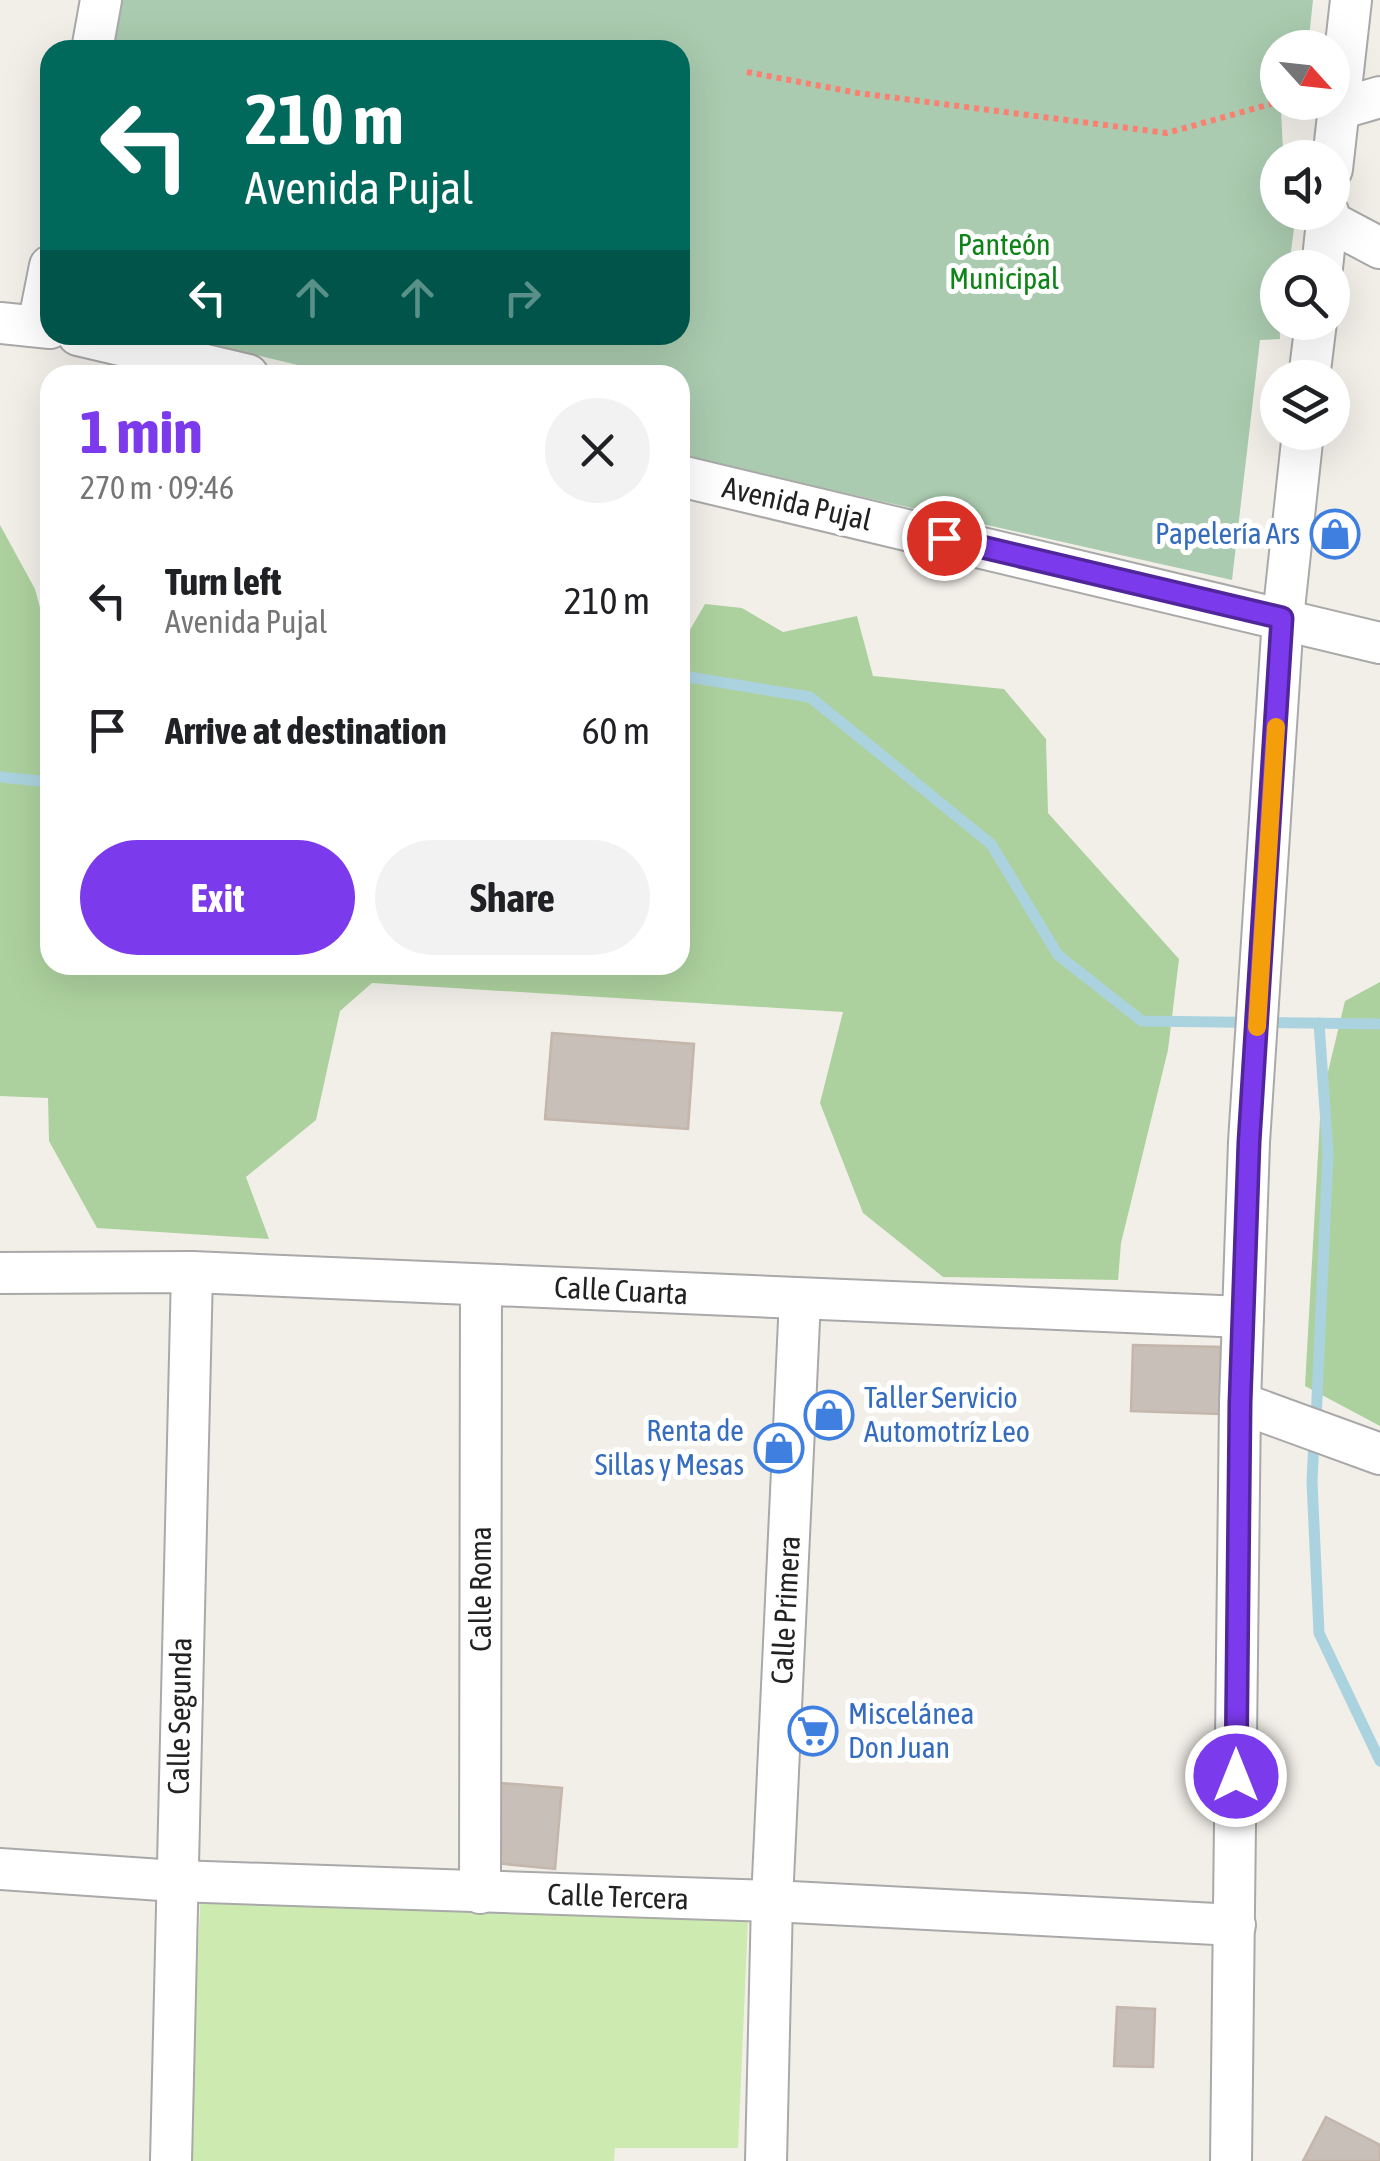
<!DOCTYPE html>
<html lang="en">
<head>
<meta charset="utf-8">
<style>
  body { margin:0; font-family:"Asap Condensed",sans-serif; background:#f2f2f2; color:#202124; height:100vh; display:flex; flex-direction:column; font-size:38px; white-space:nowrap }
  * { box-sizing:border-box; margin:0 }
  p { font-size:32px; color:#757577 }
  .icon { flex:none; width:55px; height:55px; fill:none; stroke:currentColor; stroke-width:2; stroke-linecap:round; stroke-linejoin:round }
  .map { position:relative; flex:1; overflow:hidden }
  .sheet { position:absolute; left:40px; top:365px; width:650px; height:610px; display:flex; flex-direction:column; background:#fff; border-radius:30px; box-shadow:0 10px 40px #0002 }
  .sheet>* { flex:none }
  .top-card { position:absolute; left:40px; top:40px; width:650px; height:305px; border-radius:30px; box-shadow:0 10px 40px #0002; background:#00695c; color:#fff; overflow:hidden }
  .needle { width:65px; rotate:117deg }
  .fabs { position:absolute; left:1260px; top:30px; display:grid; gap:20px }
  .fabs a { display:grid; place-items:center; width:90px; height:90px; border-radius:50%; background:#fff; box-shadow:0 10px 40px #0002; font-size:50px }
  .pin { position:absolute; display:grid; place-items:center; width:85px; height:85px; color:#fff; margin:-42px; border:5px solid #fff; border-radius:50%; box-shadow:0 2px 10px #0007 }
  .me { position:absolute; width:110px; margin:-55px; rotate:0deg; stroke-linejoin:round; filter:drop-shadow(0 0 8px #0008) }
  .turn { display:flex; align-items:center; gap:35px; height:210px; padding:0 40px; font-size:45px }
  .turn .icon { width:130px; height:130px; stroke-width:2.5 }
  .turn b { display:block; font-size:70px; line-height:85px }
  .lanes { display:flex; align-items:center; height:95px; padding:0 40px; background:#0003; justify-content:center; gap:50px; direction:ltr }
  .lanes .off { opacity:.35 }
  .round { display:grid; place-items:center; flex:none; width:105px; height:105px; border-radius:52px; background:#f2f2f2 }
  .summary { display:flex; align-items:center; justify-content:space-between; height:170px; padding:0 40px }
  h1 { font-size:60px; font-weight:700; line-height:75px; color:#7c3aed }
  .button { display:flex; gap:20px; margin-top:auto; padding:20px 40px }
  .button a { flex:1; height:115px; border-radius:60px; background:#7c3aed; color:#fff; font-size:40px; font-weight:700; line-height:115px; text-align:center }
  .button a+a { background:#f2f2f2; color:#202124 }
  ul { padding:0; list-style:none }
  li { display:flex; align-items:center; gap:30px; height:130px; padding:0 40px }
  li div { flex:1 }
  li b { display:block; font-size:38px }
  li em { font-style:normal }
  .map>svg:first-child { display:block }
  .grass { fill:#cdebb0 }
  .forest { fill:#add19e }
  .cemetery { fill:#aacbaf }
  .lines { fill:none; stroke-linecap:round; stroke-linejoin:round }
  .stream { stroke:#aad3df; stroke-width:11 }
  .building { fill:#c7bfb8; stroke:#c4b6ab; stroke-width:2.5 }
  .minor-casing { stroke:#a9a9a9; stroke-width:44 }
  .path { stroke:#fa8072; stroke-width:6; stroke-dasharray:5 5; stroke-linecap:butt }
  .minor { stroke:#fff; stroke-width:40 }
  .route-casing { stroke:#51269a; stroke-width:25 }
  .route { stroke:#7c3aed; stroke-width:18 }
  .slow { stroke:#f59e0b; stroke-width:18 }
  .labels { text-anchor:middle; stroke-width:10; stroke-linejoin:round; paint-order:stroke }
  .park-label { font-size:30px; fill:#0c8416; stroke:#fff }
  .street-label { font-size:30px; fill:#222; stroke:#fff }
  .shop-label { font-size:30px; fill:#366cbe; stroke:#fff; text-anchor:end }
</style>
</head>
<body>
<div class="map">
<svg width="1380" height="2161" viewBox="0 0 1380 2161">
  <rect width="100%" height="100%" fill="#f2efe9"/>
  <!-- grass -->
  <polygon class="grass" points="201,1887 748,1920 738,2148 615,2148 614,2161 188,2161"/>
  <!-- forest -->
  <g class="forest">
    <polygon points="0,525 35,589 50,645 50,965 680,965 680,633 687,635 705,604 742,608 783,632 857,616 873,676 1004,689 1046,739 1048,813 1179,959 1168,1050 1121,1243 1118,1280 943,1277 863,1213 820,1103 843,1012 372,983 340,1011 316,1120 246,1177 269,1239 97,1228 49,1141 48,1098 0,1096"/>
    <polygon points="1380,982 1380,1426 1305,1386 1321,1101 1345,1001"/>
  </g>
  <!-- cemetery -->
  <polygon class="cemetery" points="122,0 1313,0 1308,47 1278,48 1283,151 1303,150 1302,157 1278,158 1278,212 1296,213 1289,267 1278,268 1280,339 1260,340 1232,580 680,456 680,375 339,375 173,335 680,335 680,50 113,50"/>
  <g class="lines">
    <!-- stream -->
    <g class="stream">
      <polyline points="680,681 689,677 810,697 991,844 1058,955 1142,1021 1380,1024"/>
      <polyline points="0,777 50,782"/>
      <polyline points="1316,1421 1328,1153 1319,1023"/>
      <polyline points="1314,1439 1312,1482 1319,1633 1380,1761"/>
    </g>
  </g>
  <!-- building -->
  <g class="building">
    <polygon points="552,1033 694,1044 688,1129 545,1119"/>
    <polygon points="1133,1345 1223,1347 1220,1414 1131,1411"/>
    <polygon points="501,1783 562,1788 555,1869 494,1863"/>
    <polygon points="1117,2007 1155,2009 1153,2067 1114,2066"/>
    <polygon points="1326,2117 1380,2145 1380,2161 1303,2161"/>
  </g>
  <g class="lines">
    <!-- minor casing -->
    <g class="minor-casing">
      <g id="minor">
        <polyline points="92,50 101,0"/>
        <polyline points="1339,109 1380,97"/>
        <polyline points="1332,169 1351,0"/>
        <polyline points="1327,220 1380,248"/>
        <polyline points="1322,268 1328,212"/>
        <polyline points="0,323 50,328"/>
        <polyline points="38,326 50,266"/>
        <polyline points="78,335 248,375"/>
        <polyline points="1309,378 1316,322"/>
        <polyline points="680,476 1380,643"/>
        <polyline points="0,1273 192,1272 1243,1317"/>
        <polyline points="1240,1403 1380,1454"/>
        <polyline points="0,1869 176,1881 772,1901 1235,1925"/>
        <polyline points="480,1893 481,1285"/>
        <polyline points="171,2161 192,1272"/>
        <polyline points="766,2161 772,1901 800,1299"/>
        <polyline points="1231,2161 1240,1403 1249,1142 1283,618 1303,432"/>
      </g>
    </g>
    <!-- path -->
    <polyline class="path" points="747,72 858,93 1167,133 1278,102"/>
    <!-- minor -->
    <use href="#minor" class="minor"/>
  </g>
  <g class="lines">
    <!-- route casing -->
    <g class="route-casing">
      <polyline id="route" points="944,538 1282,618 1249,1142 1240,1403 1236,1776"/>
    </g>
    <!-- route -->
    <use href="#route" class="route"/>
    <!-- slow -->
    <polyline class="slow" points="1257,1027 1276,727"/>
  </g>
  <!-- icons -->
  <defs>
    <g id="shop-ring" transform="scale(2.5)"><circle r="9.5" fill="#fff" stroke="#3f7fe0" stroke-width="1.5"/><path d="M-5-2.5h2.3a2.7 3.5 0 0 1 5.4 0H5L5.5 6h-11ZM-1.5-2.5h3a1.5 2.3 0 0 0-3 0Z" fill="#3f7fe0"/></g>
    <g id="supermarket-ring" transform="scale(2.5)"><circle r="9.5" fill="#fff" stroke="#3f7fe0" stroke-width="1.5"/><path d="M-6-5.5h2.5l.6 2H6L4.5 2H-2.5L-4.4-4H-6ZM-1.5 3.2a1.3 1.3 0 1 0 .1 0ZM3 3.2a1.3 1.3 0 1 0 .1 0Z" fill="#3f7fe0"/></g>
  </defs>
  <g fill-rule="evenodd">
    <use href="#shop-ring" x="1335" y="534"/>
    <use href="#shop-ring" x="829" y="1415"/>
    <use href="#shop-ring" x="779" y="1448"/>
    <use href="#supermarket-ring" x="813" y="1731"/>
  </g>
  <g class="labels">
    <!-- park labels -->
    <g class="park-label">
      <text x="1004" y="255">Panteón<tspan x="1004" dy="34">Municipal</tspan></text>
    </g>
    <!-- street labels -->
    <g class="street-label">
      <text transform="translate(797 504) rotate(13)" y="10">Avenida Pujal</text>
      <text transform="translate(621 1291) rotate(3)" y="10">Calle Cuarta</text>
      <text transform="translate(481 1589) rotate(-90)" y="10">Calle Roma</text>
      <text transform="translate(786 1610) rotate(-87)" y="10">Calle Primera</text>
      <text transform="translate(180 1716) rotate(-89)" y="10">Calle Segunda</text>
      <text transform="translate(618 1897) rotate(2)" y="10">Calle Tercera</text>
    </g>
    <!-- shop labels -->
    <g class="shop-label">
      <text x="1300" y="544">Papelería Ars</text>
      <text x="864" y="1408" text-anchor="start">Taller Servicio<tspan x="864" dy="34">Automotríz Leo</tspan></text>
      <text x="744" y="1441">Renta de<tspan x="744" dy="34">Sillas y Mesas</tspan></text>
      <text x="848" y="1724" text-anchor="start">Miscelánea<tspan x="848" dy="34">Don Juan</tspan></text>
    </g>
  </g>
</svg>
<div class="fabs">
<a><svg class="needle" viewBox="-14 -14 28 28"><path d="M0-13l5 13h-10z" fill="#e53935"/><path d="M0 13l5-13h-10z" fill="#757577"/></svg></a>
<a><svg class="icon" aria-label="sound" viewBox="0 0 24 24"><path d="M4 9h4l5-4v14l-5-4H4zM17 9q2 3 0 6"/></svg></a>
<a><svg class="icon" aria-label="search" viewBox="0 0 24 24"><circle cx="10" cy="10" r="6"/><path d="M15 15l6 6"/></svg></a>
<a><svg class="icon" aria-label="layers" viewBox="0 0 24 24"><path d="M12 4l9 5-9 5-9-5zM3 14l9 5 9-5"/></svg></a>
</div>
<div class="pin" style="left:944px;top:538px;background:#d93025"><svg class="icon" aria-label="arrive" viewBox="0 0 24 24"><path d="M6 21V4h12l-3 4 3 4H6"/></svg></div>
<svg class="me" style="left:1236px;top:1776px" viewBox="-20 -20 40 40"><circle r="17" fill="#7c3aed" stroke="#fff" stroke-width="3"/><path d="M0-11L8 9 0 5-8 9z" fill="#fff"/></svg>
<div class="top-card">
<div class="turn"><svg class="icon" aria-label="left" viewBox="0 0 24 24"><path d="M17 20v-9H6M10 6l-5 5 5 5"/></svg><div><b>210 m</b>Avenida Pujal</div></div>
<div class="lanes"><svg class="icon" aria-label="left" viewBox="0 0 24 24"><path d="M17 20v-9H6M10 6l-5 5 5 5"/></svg><svg class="icon off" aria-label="ahead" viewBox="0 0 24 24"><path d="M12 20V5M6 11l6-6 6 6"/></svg><svg class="icon off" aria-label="ahead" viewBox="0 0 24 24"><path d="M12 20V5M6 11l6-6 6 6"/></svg><svg class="icon off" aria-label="right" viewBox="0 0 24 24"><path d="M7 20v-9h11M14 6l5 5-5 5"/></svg></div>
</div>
<section class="sheet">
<div class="summary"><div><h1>1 min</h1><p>270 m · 09:46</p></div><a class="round"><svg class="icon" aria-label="close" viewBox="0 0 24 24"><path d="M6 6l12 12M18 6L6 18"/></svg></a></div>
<ul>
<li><svg class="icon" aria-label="left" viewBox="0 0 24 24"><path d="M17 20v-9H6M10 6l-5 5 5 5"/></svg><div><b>Turn left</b><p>Avenida Pujal</p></div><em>210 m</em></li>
<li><svg class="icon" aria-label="arrive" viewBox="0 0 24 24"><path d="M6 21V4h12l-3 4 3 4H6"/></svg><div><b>Arrive at destination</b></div><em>60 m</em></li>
</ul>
<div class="button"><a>Exit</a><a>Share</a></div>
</section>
</div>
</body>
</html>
